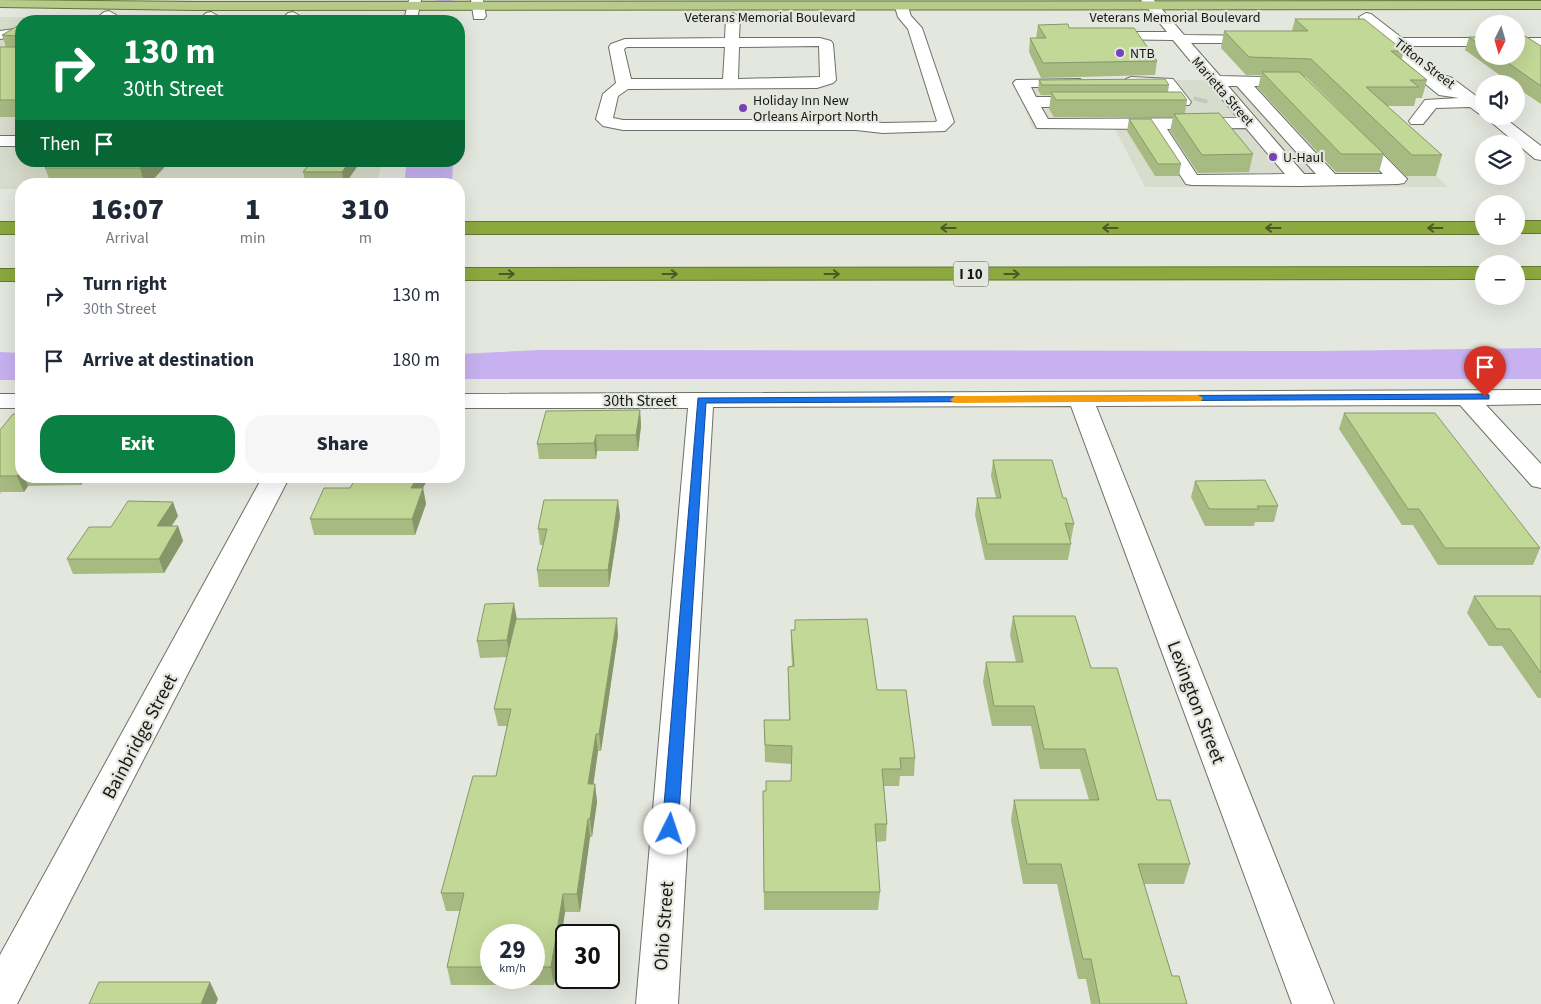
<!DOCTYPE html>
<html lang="en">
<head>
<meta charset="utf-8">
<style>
  body { margin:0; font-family:"Source Sans 3",sans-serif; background:#f6f6f7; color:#1f2937; height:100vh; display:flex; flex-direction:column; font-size:19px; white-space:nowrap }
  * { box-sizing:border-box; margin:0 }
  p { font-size:16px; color:#747a83 }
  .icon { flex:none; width:28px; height:28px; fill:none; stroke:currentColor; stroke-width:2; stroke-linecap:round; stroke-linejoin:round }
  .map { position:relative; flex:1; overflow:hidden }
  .sheet { position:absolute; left:15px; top:178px; width:450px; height:305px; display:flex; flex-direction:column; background:#fff; border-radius:20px; box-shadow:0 5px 20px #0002 }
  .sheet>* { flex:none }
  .top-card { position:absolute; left:15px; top:15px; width:450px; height:152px; border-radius:20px; box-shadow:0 5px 20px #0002; background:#0b8043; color:#fff; overflow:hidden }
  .needle { width:32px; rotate:185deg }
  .fabs { position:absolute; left:1475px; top:15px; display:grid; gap:10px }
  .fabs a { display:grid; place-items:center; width:50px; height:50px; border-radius:50%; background:#fff; box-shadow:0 5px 20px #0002; font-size:25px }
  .speed { position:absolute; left:480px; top:924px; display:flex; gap:10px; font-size:25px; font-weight:700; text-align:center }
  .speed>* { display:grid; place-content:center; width:65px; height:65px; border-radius:50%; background:#fff; box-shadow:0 5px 20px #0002; line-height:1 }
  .speed small { font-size:12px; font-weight:400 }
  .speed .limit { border:2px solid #111; border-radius:8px; background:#fff; color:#111 }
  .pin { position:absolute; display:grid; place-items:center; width:42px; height:42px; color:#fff; margin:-51px -21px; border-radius:50% 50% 50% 0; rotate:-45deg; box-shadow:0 0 5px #0007 }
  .pin .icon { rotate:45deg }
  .me { position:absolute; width:55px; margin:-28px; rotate:4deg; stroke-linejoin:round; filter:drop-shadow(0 0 4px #0008) }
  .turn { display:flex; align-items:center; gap:18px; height:105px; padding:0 25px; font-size:22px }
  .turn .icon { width:65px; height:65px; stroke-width:2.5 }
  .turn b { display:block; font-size:35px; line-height:42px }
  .then { display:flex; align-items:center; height:48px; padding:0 25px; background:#0003; gap:10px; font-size:19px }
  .eta { display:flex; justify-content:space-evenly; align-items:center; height:85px; text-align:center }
  .eta b { font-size:30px; font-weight:800; line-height:35px }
  .action { display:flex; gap:10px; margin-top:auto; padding:10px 25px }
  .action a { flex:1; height:58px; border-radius:20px; background:#0b8043; color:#fff; font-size:20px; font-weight:800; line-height:58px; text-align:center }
  .action a+a { background:#f6f6f7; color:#1f2937 }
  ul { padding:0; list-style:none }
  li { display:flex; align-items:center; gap:15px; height:65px; padding:0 25px }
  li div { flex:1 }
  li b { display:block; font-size:19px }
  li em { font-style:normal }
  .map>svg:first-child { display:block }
  .built { fill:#d7dccc }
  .water { fill:#c7b1f0 }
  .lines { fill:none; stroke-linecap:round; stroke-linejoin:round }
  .canal { fill:#c7b1f0; fill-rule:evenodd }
  .minor-tunnel { stroke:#c5c8c0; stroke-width:14; stroke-dasharray:14 8; stroke-linecap:butt }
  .minor-casing { stroke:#6d7068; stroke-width:2 }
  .major-casing { stroke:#627630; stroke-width:2 }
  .highway-casing { stroke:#627630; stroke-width:2 }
  .minor { fill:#fff; fill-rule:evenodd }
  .major { fill:#b9cb8b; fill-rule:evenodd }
  .highway { fill:#8ba93e; fill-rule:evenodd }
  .wall { fill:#a7ba81; fill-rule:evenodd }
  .shaded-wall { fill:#889769 }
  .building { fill:#c2d896; stroke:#889769 }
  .oneway { stroke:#4b5927 }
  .route { fill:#1a73e8; stroke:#114b97 }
  .slow { fill:#f59e0b }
  .poi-dot { fill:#7641b9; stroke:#e4e7de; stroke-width:2 }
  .labels { text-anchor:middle; stroke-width:4.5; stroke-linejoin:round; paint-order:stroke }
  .far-street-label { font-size:14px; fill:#171815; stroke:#e4e7de }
  .far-poi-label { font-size:14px; fill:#171815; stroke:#e4e7de; text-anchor:start }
  .shield { fill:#e4e7de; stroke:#545651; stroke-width:1 }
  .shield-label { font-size:15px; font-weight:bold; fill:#171815 }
  .street-label { font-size:16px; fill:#171815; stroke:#e4e7de }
  .near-street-label { font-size:19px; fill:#171815; stroke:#e4e7de }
</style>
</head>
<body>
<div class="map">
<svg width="1541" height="1004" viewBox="0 0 1541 1004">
  <rect width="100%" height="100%" fill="#e4e7de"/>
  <!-- built -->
  <g class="built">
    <polygon points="101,0 1242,0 1243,1 190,1"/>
    <polygon points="0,17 411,20 21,21 21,161 382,161 377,184 21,184 21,189 0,189"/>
    <polygon points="1219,76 1329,76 1448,187 1145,187 1115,129 1033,129 1013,80 1223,80"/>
  </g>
  <!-- water -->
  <g class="water">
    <polygon points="407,161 453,161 452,184 404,184"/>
    <polygon points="1541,348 1541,379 459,379 459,354 540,350 1320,351"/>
    <polygon points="0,352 21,353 21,380 0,380"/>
  </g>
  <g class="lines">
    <!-- canal -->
    <polygon class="canal" points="437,0 453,0 451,4 439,4"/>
    <!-- minor-tunnel -->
    <polyline class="minor-tunnel" points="1200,102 1201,98"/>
    <!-- minor casing -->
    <g class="minor-casing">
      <g id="minor">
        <polygon points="409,0 421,0 417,19 412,20 405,16"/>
        <polygon points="471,0 483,0 486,16 484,19 474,19"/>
        <path d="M1141 0H1154L1184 35 1265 36 1267 39 1265 42 1260 43H1191L1220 76 1301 78 1304 81 1301 84 1296 86H1254L1335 174H1383L1348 137 1350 133H1362L1407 179 1404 183 1398 184 1300 186 1192 185 1186 184 1150 129 1037 128 1013 83 1016 80 1080 79 1083 82 1080 85 1075 87H1031L1036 97H1086L1092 99 1094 102 1092 105 1086 107H1041L1048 119 1238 118 1173 40 1098 39 1096 36 1103 32H1167ZM1228 86H1237L1316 174H1304ZM1246 128 1285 174 1197 175 1167 129Z"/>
        <path d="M902 3 907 4 911 16 922 28 954 122 945 131 883 133 856 130H623L603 126 596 119 603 94 616 83 609 47 611 44 625 39 725 38 726 17 733 13 740 17 739 38H820L831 41 833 44 836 80 833 83 817 88 628 89 618 96 613 118 623 120H856L883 123 935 122 937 121 908 29 898 17 895 7ZM819 46 820 77 738 79 739 47ZM627 47H725L723 79H631L624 49Z"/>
        <polygon points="109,11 116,15 109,21 93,21 104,12"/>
        <polygon points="211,12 218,16 212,21 197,21 206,13"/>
        <polygon points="293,12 300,16 295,21 280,21 288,13"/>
        <polygon points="1366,13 1371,14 1402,38 1484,38 1484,46 1412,46 1413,48 1411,51 1404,52 1440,80 1447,76 1452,78 1484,102 1484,115 1478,113 1470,107 1436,108 1423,124 1411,124 1409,121 1425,100 1459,98 1439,95 1378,45 1376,42 1378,39 1384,38 1361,20 1359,17"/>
        <polygon points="21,28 21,36 0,39 0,31"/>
        <rect x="1516" y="38" width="25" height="8"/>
        <polygon points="1131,77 1173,79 1191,102 1189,105 1177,105 1164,87 1126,85 1123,82 1126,79"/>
        <polygon points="1484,116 1502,116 1541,146 1541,160 1535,159"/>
        <rect x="0" y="136" width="21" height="10"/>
        <polygon points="1541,390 1541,404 1486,405 1541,464 1541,488 1532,486 1460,405 1096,406 1334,1004 1292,1004 1071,406 713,407 678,1004 636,1004 688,408 459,408 459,394"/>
        <rect x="0" y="394" width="21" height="14"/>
        <polygon points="263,476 290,476 17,1004 0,1004 0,955"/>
      </g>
    </g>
    <!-- major casing -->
    <g class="major-casing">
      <polygon id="major" points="0,0 194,2 1541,1 1541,9 194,10 0,7"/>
    </g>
    <!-- highway casing -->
    <g class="highway-casing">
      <g id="highway">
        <rect x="1516" y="221" width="25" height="12"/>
        <rect x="0" y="222" width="21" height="12"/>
        <rect x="459" y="222" width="1025" height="12"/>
        <polygon points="1484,267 1484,279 459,280 459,268"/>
        <rect x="1516" y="267" width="25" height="12"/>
        <rect x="0" y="269" width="21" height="12"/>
      </g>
    </g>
    <!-- minor -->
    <use href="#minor" class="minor"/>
    <!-- major -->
    <use href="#major" class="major"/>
    <!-- highway -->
    <use href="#highway" class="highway"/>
  </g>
  <!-- wall -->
  <g class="wall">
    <polygon points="1295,19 1404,51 1402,59 1427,80 1422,98 1416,98 1414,106 1387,106 1442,155 1436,176 1406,176 1306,77 1304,77 1384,154 1379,172 1336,172 1258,88 1261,75 1246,75 1221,48 1224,31 1292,31"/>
    <polygon points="21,24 21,123 19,117 0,117 0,47 6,47 2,35"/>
    <polygon points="1038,25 1069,28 1157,61 1155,75 1041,78 1029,52 1030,38 1036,38"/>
    <polygon points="1469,37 1484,37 1484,56 1516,56 1541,46 1541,104 1516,87 1516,84 1512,84 1465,50"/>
    <polygon points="1039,80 1169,85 1168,92 1187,100 1185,113 1253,154 1249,172 1198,173 1170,131 1173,117 1054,117 1049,109 1051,95 1041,95 1038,90"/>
    <polygon points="1129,119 1181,164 1179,176 1155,176 1127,131"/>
    <polygon points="170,161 149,184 51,184 45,168"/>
    <polygon points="312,161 361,161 345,184 306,184 303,172"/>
    <polygon points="640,410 641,426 638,451 597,451 596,459 539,459 537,444"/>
    <polygon points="1344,413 1540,548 1533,565 1438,565 1413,525 1402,525 1339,429"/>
    <polygon points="0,430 21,476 87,476 81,485 28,486 24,492 1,492 0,494"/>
    <polygon points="993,460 1063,498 1074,524 1071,540 1070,540 1071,544 1068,560 985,560 975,515 977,498 996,498 991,476"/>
    <polygon points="357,476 429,476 423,488 426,504 415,535 314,535 310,519 350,488"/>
    <polygon points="1195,481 1278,506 1274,522 1255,522 1254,526 1205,526 1191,497"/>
    <polygon points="178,516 171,526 178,526 183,541 164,573 73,574 67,559 111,527"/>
    <polygon points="620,516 609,587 539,587 537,570 543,545 540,545 538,529"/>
    <polygon points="1474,596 1541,596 1541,698 1538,698 1502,646 1489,646 1467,613"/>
    <polygon points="1013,616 1091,668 1157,800 1190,864 1184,884 1144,884 1172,976 1187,1004 1091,1004 1086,979 1078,979 1057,884 1023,884 1011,820 1014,800 1089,800 1080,769 1040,769 1031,726 992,726 983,682 986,662 1016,662 1010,635"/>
    <path d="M517 619 618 635 601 751H598L593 784H595L597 802 592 837H590L580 912H565L554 985H451L447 967 460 911H446L441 893 496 776 507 726H498L494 709 507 657 480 658 477 641ZM491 935H534V978H491Z"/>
    <polygon points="795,620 877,690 915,758 914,776 900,776 899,786 884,786 887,824 886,841 876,842 880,892 878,910 764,910 763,791 766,791 791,781 791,764 765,762 764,720 789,720 788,667 792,666 791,647 791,630 795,630"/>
  </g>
  <!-- shaded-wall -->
  <g class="shaded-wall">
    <polygon points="147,161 170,161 149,184 145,184 140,168"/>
    <polygon points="350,161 361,161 345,184 344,184 342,172"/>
    <polygon points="640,410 641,426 638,451 636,435"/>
    <polygon points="596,435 597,451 596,459 594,443"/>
    <polygon points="21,471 21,476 24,476 28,486 24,492 17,476"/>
    <polygon points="78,476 87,476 81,485"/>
    <polygon points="418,476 429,476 415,504 411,488"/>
    <polygon points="423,488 426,504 415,535 412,519"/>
    <polygon points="618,500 620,516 609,587 608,570"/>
    <polygon points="173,502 178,516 162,541 157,526"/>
    <polygon points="178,526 183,541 164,573 159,559"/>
    <polygon points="514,603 517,620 510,657 507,640"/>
    <polygon points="617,618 618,635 601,751 599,734"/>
    <polygon points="596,734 598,751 591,802 588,784"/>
    <polygon points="595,784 597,802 592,837 590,819"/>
    <polygon points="588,819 590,837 580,912 577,894"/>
    <polygon points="563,894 565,912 554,985 551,967"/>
    <polygon points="210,982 218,999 216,1004 201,1004"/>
  </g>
  <!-- building -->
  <g class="building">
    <polygon points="1295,19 1364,19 1404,51 1391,51 1427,80 1410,80 1419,87 1366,87 1442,155 1412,155 1311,59 1249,57 1224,31 1308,31"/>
    <polygon points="295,20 376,21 294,21"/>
    <polygon points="21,24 21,100 0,100 0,47 16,47 17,45 17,36 2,35"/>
    <polygon points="1068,24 1069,28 1134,28 1157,61 1043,63 1030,38 1046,38 1038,25"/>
    <polygon points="1525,36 1541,46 1541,86 1498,56 1516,56 1516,37"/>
    <polygon points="1469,37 1484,37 1484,47"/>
    <polygon points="1262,72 1299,72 1384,154 1341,154"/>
    <polygon points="1165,79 1169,85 1042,85 1039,80"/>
    <polygon points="1051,92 1181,92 1187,100 1056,100"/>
    <polygon points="21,101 21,105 15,105"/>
    <polygon points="1219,113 1253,154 1202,155 1174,114"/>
    <polygon points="1129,119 1151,119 1181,164 1158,164"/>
    <polygon points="54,161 147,161 140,168 45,168"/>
    <polygon points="312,161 350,161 342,172 303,172"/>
    <polygon points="640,410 636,435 596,435 594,443 537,444 546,411"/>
    <polygon points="1344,413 1435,413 1540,548 1445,548 1419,509 1408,509"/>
    <polygon points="13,414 21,414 21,471 17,476 0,476 0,430"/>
    <polygon points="993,460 1052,460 1063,498 1066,498 1074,524 1065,523 1071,544 987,544 977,498 1001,498"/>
    <polygon points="357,476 418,476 411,488 423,488 412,519 310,519 324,488 350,488"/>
    <polygon points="1265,480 1278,506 1257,506 1259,509 1209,509 1195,481"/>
    <polygon points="544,500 618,500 608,570 537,570 547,529 538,529"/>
    <polygon points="128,501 173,502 157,526 178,526 159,559 67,559 89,527 111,527"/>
    <polygon points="1474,596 1541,596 1541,673 1510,629 1497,629"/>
    <polygon points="514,603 507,640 477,641 485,604"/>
    <polygon points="1013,616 1075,616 1091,668 1117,668 1157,800 1170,800 1190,864 1138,864 1172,976 1179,976 1187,1004 1100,1004 1091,959 1083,959 1061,864 1027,864 1014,800 1099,800 1085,749 1044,749 1034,706 994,706 986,662 1023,662"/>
    <polygon points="617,618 599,734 596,734 588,784 595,784 590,819 588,819 577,894 563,894 551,967 534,967 534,935 491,935 491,967 447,967 464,893 441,893 473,776 496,776 511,709 494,709 516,619"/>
    <polygon points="867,619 877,690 906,690 915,758 900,758 901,769 882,769 887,824 875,824 880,892 764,892 763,791 766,791 766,781 791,781 792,746 765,745 764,720 790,720 788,667 794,666 791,630 795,630 795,620"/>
    <polygon points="99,982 210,982 201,1004 89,1004"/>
  </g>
  <!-- one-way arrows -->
  <defs><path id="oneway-shaft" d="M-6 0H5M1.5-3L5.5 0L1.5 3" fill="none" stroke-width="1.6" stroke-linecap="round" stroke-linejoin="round" transform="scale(1.25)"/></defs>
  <g class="oneway">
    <use href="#oneway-shaft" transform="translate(948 228) rotate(180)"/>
    <use href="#oneway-shaft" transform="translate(1110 228) rotate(180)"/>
    <use href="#oneway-shaft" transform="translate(1273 228) rotate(180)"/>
    <use href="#oneway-shaft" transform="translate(1435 228) rotate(180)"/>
    <use href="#oneway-shaft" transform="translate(507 274)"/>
    <use href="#oneway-shaft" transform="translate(670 274)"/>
    <use href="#oneway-shaft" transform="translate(832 274)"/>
    <use href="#oneway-shaft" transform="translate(1012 274)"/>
  </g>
  <!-- route -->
  <polygon class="route" points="1485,394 1489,395 1489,399 706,403 678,829 675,833 670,835 664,833 662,829 698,398"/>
  <!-- slow -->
  <polygon class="slow" points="1198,395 1203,398 1201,401 955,403 950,400 955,396"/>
  <!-- markers -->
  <g class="poi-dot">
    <circle cx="1120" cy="53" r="5"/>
    <circle cx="743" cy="108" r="5"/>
    <circle cx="1273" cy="157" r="5"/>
  </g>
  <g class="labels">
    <!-- far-street labels -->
    <g class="far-street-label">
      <text x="770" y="22">Veterans Memorial Boulevard</text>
      <text x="1175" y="22">Veterans Memorial Boulevard</text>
      <text transform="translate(1425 63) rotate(38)" y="5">Tifton Street</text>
      <text transform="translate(1223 91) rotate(49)" y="5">Marietta Street</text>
    </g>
    <!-- far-poi labels -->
    <g class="far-poi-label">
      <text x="1130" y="58">NTB</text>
      <text x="753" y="105">Holiday Inn New<tspan x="753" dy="16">Orleans Airport North</tspan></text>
      <text x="1283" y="162">U-Haul</text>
    </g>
    <!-- shield labels -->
    <rect class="shield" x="953.5" y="261.5" width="35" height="25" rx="4"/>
    <g class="shield-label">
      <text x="971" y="279">I 10</text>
    </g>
    <!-- street labels -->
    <g class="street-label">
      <text x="640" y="406">30th Street</text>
    </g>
    <!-- near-street labels -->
    <g class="near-street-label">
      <text transform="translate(1197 702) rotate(69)" y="7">Lexington Street</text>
      <text transform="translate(139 736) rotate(-62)" y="7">Bainbridge Street</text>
      <text transform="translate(663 926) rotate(-86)" y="7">Ohio Street</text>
    </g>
  </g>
</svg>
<div class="fabs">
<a><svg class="needle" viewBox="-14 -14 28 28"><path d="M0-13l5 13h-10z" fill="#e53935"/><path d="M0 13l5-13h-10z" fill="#747a83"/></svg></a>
<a><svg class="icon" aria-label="sound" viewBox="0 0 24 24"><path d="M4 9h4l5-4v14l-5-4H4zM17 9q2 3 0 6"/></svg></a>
<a><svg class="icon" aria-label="layers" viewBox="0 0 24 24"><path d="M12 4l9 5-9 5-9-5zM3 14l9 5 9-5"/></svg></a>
<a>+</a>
<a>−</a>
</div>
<div class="speed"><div>29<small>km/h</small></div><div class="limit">30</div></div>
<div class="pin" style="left:1485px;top:397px;background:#d93025"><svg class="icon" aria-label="arrive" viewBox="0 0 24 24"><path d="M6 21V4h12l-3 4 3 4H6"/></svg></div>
<svg class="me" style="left:670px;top:829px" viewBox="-20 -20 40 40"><circle r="19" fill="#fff"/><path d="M0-13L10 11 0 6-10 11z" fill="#1a73e8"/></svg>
<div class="top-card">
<div class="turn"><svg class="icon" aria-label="right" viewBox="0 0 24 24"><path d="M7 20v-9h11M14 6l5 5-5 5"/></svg><div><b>130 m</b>30th Street</div></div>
<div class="then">Then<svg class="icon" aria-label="arrive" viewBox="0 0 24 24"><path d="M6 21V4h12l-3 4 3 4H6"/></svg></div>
</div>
<section class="sheet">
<div class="eta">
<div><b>16:07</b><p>Arrival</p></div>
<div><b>1</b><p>min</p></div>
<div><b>310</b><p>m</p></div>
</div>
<ul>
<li><svg class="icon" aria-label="right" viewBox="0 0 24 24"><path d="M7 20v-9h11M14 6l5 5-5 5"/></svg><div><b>Turn right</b><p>30th Street</p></div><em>130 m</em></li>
<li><svg class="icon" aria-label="arrive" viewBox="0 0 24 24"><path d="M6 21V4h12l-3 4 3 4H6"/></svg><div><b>Arrive at destination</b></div><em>180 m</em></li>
</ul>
<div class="action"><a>Exit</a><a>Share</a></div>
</section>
</div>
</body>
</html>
